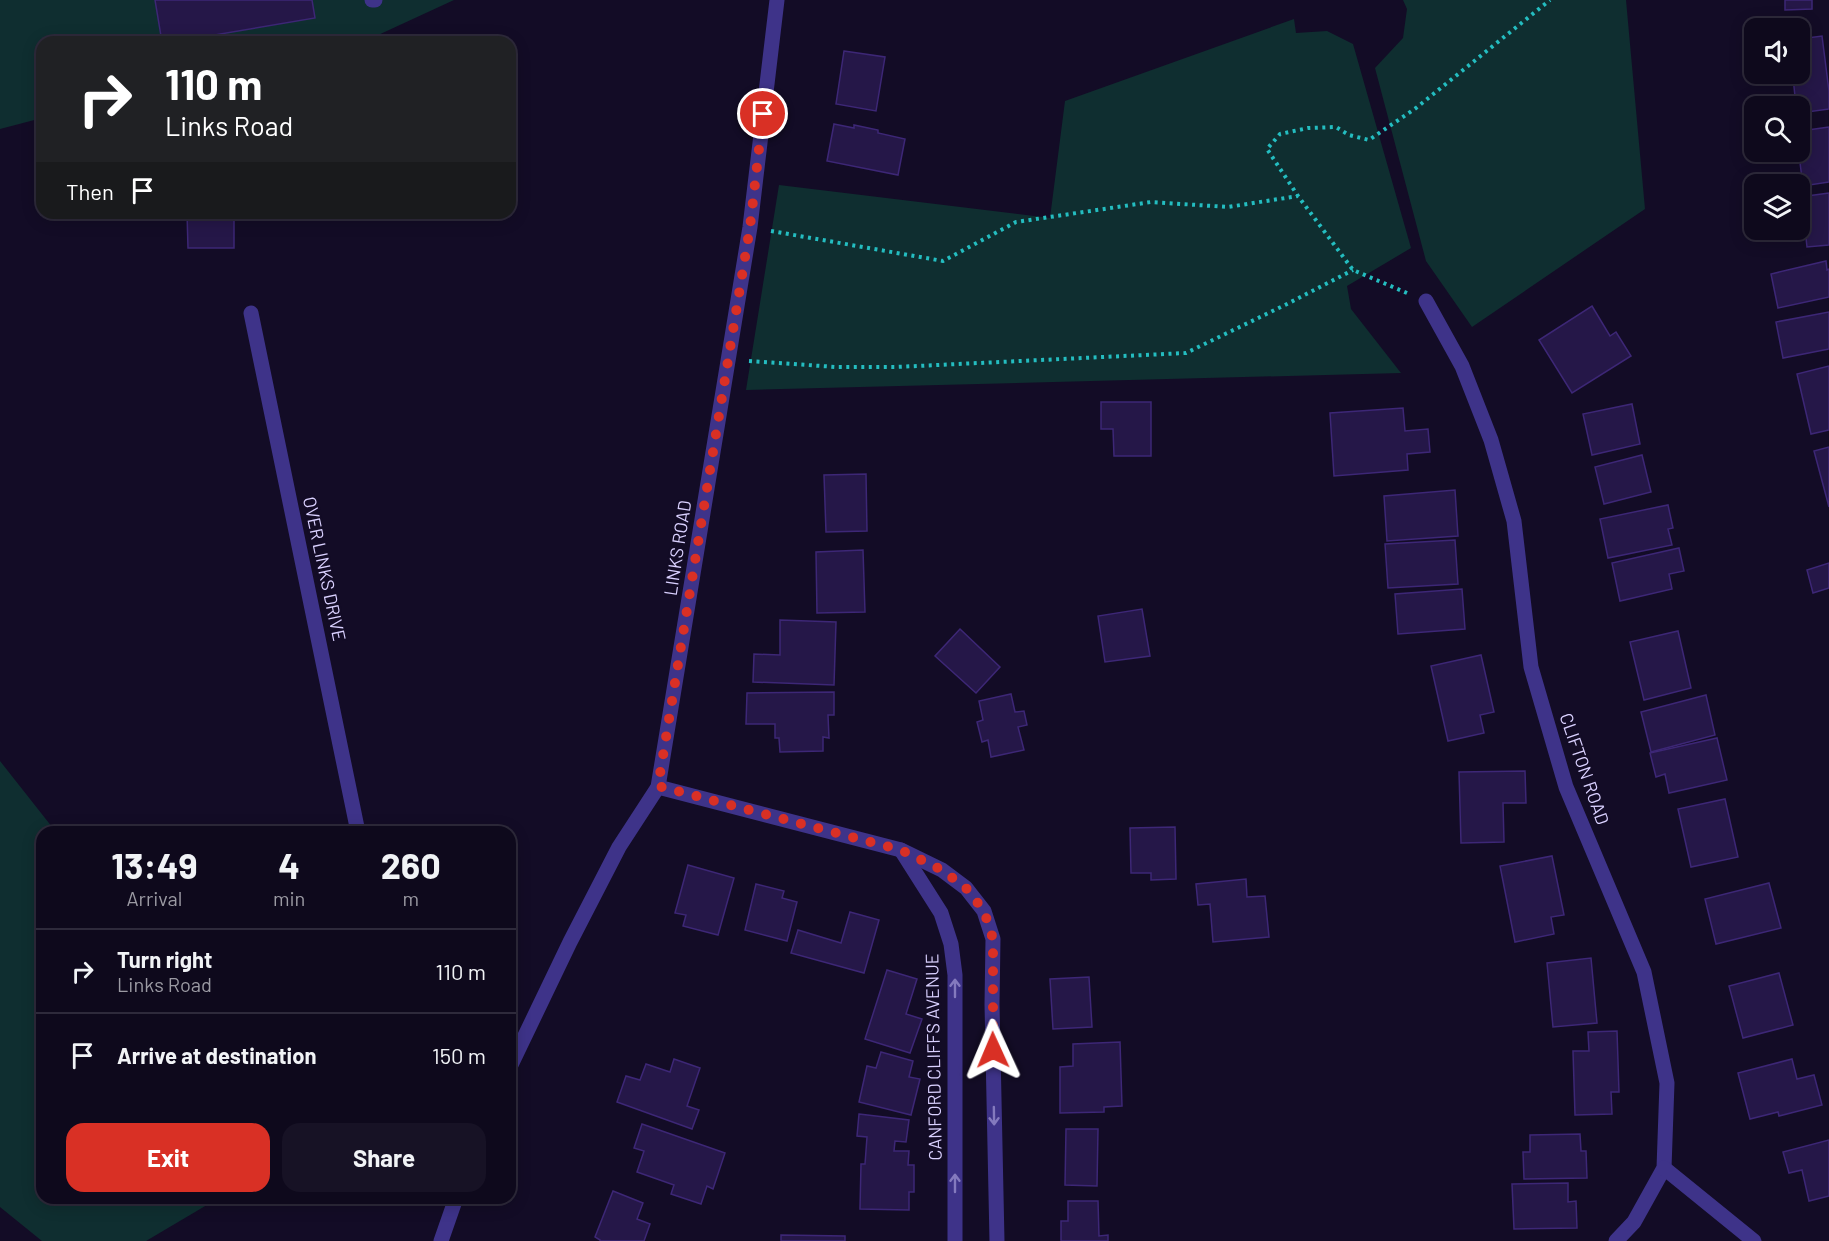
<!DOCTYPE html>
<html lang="en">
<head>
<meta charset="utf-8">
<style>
  body { margin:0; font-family:Barlow,sans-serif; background:#171225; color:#f1f3f6; height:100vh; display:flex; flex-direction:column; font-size:22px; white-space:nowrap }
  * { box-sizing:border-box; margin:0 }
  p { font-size:20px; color:#9b9aa3 }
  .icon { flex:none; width:33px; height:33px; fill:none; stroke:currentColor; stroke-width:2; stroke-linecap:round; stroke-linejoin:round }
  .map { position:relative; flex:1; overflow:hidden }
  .side { position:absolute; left:36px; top:826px; width:480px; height:378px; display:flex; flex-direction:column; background:#0e091c; border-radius:18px; box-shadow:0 3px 15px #0003,0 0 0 2px #2e2a3b }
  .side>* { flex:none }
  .banner { position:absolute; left:36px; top:36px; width:480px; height:183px; border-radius:18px; box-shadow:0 3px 15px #0003,0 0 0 2px #2e2a3b; background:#202124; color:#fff; overflow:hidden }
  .buttons { position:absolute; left:1744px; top:18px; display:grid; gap:12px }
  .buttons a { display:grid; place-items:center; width:66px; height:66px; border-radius:12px; background:#0e091c; box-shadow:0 3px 15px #0003,0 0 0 2px #2e2a3b; font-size:30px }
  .pin { position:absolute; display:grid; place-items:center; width:51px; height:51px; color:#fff; margin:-26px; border:3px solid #fff; border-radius:50%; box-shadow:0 2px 6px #0007 }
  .me { position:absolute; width:66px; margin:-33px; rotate:359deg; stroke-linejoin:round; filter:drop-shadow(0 0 4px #0008) }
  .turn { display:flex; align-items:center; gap:21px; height:126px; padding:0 30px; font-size:27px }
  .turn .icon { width:78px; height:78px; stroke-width:2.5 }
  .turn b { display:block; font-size:42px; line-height:51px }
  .then { display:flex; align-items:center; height:57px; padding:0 30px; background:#0003; gap:12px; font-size:22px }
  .eta { display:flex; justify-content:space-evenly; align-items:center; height:102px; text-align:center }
  .eta b { font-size:36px; font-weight:700; line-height:42px }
  .button { display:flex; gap:12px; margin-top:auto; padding:12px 30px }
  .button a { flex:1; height:69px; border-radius:18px; background:#d93025; color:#fff; font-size:24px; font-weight:700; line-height:69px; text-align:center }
  .button a+a { background:#171225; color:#f1f3f6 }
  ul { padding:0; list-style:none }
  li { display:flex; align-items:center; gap:18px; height:84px; padding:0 30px; border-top:2px solid #2e2a3b }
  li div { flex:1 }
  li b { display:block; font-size:22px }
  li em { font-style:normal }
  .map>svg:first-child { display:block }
  .green { fill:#0f2e30 }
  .building { fill:#251748; stroke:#3d2776; stroke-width:1.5 }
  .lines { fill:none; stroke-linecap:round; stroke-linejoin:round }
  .path { stroke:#24bdc0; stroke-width:4; stroke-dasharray:3 4.5; stroke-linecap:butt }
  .minor { stroke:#3e3389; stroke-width:15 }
  .oneway { stroke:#847abe }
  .route { stroke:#d93025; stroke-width:10; stroke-dasharray:0 18 }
  .labels { text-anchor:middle; stroke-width:4.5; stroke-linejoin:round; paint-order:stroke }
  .street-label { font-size:18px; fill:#dad1ff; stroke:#130c26 }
</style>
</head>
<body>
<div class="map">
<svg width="1829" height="1241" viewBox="0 0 1829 1241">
  <rect width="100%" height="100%" fill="#130c26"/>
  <!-- green -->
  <g class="green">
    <polygon points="0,0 454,0 363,42 42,42 42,118 0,129"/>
    <polygon points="1403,0 1626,0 1645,209 1472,327 1426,261 1375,68 1403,38 1407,9"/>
    <polygon points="1294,19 1296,33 1327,31 1353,44 1411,248 1347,286 1351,309 1401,373 746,390 779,185 1050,218 1065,101"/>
    <polygon points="0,761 56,832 42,832 42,1198 217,1199 146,1241 42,1241 0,1207"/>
  </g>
  <!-- building -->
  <g class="building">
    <polygon points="155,0 312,0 315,18 173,42 162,42"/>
    <polygon points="1785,0 1812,0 1812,9 1785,10"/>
    <polygon points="1822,36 1829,91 1829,109 1800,113 1800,106 1796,106 1793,77 1770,79 1769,74 1800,74 1800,39"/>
    <polygon points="844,51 885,57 876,111 836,104"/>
    <polygon points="834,124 854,128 854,125 878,130 878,133 905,139 898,175 827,161"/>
    <polygon points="1829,127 1829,182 1803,186 1799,155 1804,155 1801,131"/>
    <polygon points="1829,193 1829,245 1807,247 1805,229 1797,230 1800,230 1800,197"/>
    <polygon points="187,213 234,213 234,248 188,248"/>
    <polygon points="1826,261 1827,270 1829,269 1829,297 1778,308 1771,274"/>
    <polygon points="1592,306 1610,336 1616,332 1631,356 1572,393 1539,340"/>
    <polygon points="1829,312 1829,349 1783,358 1776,322"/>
    <polygon points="1829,366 1829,430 1811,434 1797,374"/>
    <polygon points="1101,402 1151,402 1151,456 1114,456 1113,429 1101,429"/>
    <polygon points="1632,404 1640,444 1592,455 1583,414"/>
    <polygon points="1403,408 1405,431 1428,429 1430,452 1407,454 1408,470 1334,476 1330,413"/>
    <polygon points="1829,447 1829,507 1814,451"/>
    <polygon points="1642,455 1651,492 1604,504 1595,467"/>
    <polygon points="866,474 867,531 826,532 824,475"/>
    <polygon points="1455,490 1458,536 1387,541 1384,496"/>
    <polygon points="1668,505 1673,528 1668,529 1672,545 1608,558 1600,519"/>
    <polygon points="1455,540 1458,584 1388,588 1385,544"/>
    <polygon points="1679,548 1684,571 1669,574 1672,589 1620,601 1612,563"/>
    <polygon points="863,550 865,612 817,613 816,552"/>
    <polygon points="1829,563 1829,588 1813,593 1807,570"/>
    <polygon points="1462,589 1465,629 1398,634 1395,594"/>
    <polygon points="1142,609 1150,656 1105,662 1098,616"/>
    <polygon points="780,620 836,622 834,685 753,682 754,654 780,655"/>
    <polygon points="960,629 1000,667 976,693 935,656"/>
    <polygon points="1678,631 1691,688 1644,700 1630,642"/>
    <polygon points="1481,655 1494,712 1480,715 1484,733 1448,741 1431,666"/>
    <polygon points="834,692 834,715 828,715 829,738 823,737 823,751 780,752 779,738 775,738 775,724 746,724 747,693"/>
    <polygon points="1011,694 1015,712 1024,711 1027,725 1018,727 1024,750 991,757 988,740 982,742 977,722 983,720 979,701"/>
    <polygon points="1706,695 1715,735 1651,752 1641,712"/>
    <polygon points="1717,738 1727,780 1669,793 1665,774 1656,777 1650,753"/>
    <polygon points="1525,771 1526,803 1503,803 1504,842 1461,843 1459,772"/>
    <polygon points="1725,799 1738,857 1691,867 1678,809"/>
    <polygon points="1175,827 1176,879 1151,880 1151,873 1131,873 1130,828"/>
    <polygon points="1552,856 1564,915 1551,917 1554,934 1515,942 1500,866"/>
    <polygon points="688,865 734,878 718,935 683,926 686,915 675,913"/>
    <polygon points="1246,879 1247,897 1265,896 1269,937 1213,942 1210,904 1198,905 1196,884"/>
    <polygon points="1769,883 1781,928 1716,944 1705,899"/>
    <polygon points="756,884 784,891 782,898 797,902 787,941 745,930"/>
    <polygon points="850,912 879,920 864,973 791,953 798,930 841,943"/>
    <polygon points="1591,958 1597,1023 1553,1027 1547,963"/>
    <polygon points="887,970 917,979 906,1014 922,1019 910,1053 865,1039"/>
    <polygon points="1779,973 1793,1025 1743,1038 1729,986"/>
    <polygon points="1089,977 1092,1027 1053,1029 1050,979"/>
    <polygon points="1617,1031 1619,1092 1611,1092 1612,1114 1575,1115 1573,1051 1589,1051 1588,1032"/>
    <polygon points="1120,1042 1122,1106 1104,1107 1104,1112 1060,1113 1060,1067 1073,1066 1073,1044"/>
    <polygon points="881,1052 913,1061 909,1077 920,1079 911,1115 859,1102 867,1066 876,1068"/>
    <polygon points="674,1059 700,1068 687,1106 699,1110 692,1129 617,1102 626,1076 640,1080 646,1064 670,1072"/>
    <polygon points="1792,1059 1797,1079 1814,1075 1822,1105 1779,1116 1778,1112 1750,1119 1738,1073"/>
    <polygon points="859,1114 909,1120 906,1142 895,1141 894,1151 909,1151 908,1165 914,1165 914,1192 909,1192 909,1210 860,1209 861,1164 865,1164 867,1137 857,1136"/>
    <polygon points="642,1124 725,1153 713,1189 707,1186 701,1204 671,1194 674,1185 637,1172 644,1151 634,1148"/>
    <polygon points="1066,1129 1098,1129 1097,1186 1065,1185"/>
    <polygon points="1580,1134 1581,1151 1586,1151 1587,1178 1524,1179 1523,1152 1530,1152 1530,1135"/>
    <polygon points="1829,1140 1829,1196 1809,1201 1802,1170 1789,1173 1783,1152"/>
    <polygon points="1568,1183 1568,1202 1576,1201 1577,1228 1514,1229 1512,1184"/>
    <polygon points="613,1191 643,1203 637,1219 650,1224 644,1241 600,1241 600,1240 595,1237"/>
    <polygon points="1068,1201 1098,1201 1099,1236 1108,1235 1108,1241 1061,1241 1061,1221 1068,1221"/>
    <polygon points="781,1235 845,1236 845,1241 781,1241"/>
  </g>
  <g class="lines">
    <!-- path -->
    <g class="path">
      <polyline points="771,231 943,261 1016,222 1151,202 1228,207 1298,196"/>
      <polyline points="1407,293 1353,270 1298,196 1267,149 1280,134 1308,128 1336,127 1349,135 1369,140 1416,108 1550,0"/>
      <polyline points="749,361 836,367 896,367 1186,353 1285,305 1353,270"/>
    </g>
    <!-- minor -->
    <g class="minor">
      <polyline points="372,0 375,0"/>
      <polyline points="1426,301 1462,366 1491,440 1514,521 1531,667 1566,787 1644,972 1667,1083 1664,1168 1634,1222 1616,1241"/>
      <polyline points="251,313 358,832"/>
      <polyline points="658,787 901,850 942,870 966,888 984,911 993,939 992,1004 997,1241"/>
      <polyline points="901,850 941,913 951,944 955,975 955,1241"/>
      <polyline points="510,1067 570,942 619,847 658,787 750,227 777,0"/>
      <polyline points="1664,1168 1754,1241"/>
      <polyline points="441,1241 456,1198"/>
    </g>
  </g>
  <!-- one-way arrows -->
  <defs><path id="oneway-shaft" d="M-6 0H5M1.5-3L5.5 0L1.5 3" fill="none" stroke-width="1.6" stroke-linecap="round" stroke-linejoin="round" transform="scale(1.5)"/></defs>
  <g class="oneway">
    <use href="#oneway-shaft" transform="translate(955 988) rotate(-90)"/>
    <use href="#oneway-shaft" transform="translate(994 1116) rotate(89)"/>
    <use href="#oneway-shaft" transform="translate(955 1183) rotate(-90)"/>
  </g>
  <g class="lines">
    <!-- route -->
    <polyline class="route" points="763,114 750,227 658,786 901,850 942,870 966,888 984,911 993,939 993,1050"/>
  </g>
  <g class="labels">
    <!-- street labels -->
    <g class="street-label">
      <text transform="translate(678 548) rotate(-81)" y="6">LINKS ROAD</text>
      <text transform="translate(324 569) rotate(78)" y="6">OVER LINKS DRIVE</text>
      <text transform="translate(1584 769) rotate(71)" y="6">CLIFTON ROAD</text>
      <text transform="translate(934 1057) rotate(-91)" y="6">CANFORD CLIFFS AVENUE</text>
    </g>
  </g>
</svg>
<div class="buttons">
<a><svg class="icon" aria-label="sound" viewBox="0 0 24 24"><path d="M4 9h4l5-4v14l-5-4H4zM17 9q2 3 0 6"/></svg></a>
<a><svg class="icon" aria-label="search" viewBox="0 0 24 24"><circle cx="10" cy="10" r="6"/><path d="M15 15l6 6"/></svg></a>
<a><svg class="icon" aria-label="layers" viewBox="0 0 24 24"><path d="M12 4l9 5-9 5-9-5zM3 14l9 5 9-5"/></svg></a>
</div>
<div class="pin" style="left:763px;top:114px;background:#d93025"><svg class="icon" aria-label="arrive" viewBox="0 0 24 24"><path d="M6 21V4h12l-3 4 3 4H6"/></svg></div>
<svg class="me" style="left:993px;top:1050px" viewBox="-20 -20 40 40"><path d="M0-17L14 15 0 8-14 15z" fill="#d93025" stroke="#fff" stroke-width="4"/></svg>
<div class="banner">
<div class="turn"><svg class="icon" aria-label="right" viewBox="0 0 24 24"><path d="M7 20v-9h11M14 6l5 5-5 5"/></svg><div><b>110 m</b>Links Road</div></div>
<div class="then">Then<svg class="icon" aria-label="arrive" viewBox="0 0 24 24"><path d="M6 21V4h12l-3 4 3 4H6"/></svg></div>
</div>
<section class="side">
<div class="eta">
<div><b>13:49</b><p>Arrival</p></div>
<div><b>4</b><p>min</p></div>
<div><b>260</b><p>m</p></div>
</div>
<ul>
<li><svg class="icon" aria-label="right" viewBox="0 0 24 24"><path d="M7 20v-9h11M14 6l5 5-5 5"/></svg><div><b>Turn right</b><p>Links Road</p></div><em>110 m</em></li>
<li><svg class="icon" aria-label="arrive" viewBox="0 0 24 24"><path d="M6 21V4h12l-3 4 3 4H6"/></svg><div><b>Arrive at destination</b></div><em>150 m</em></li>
</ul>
<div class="button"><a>Exit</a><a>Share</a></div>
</section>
</div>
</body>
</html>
